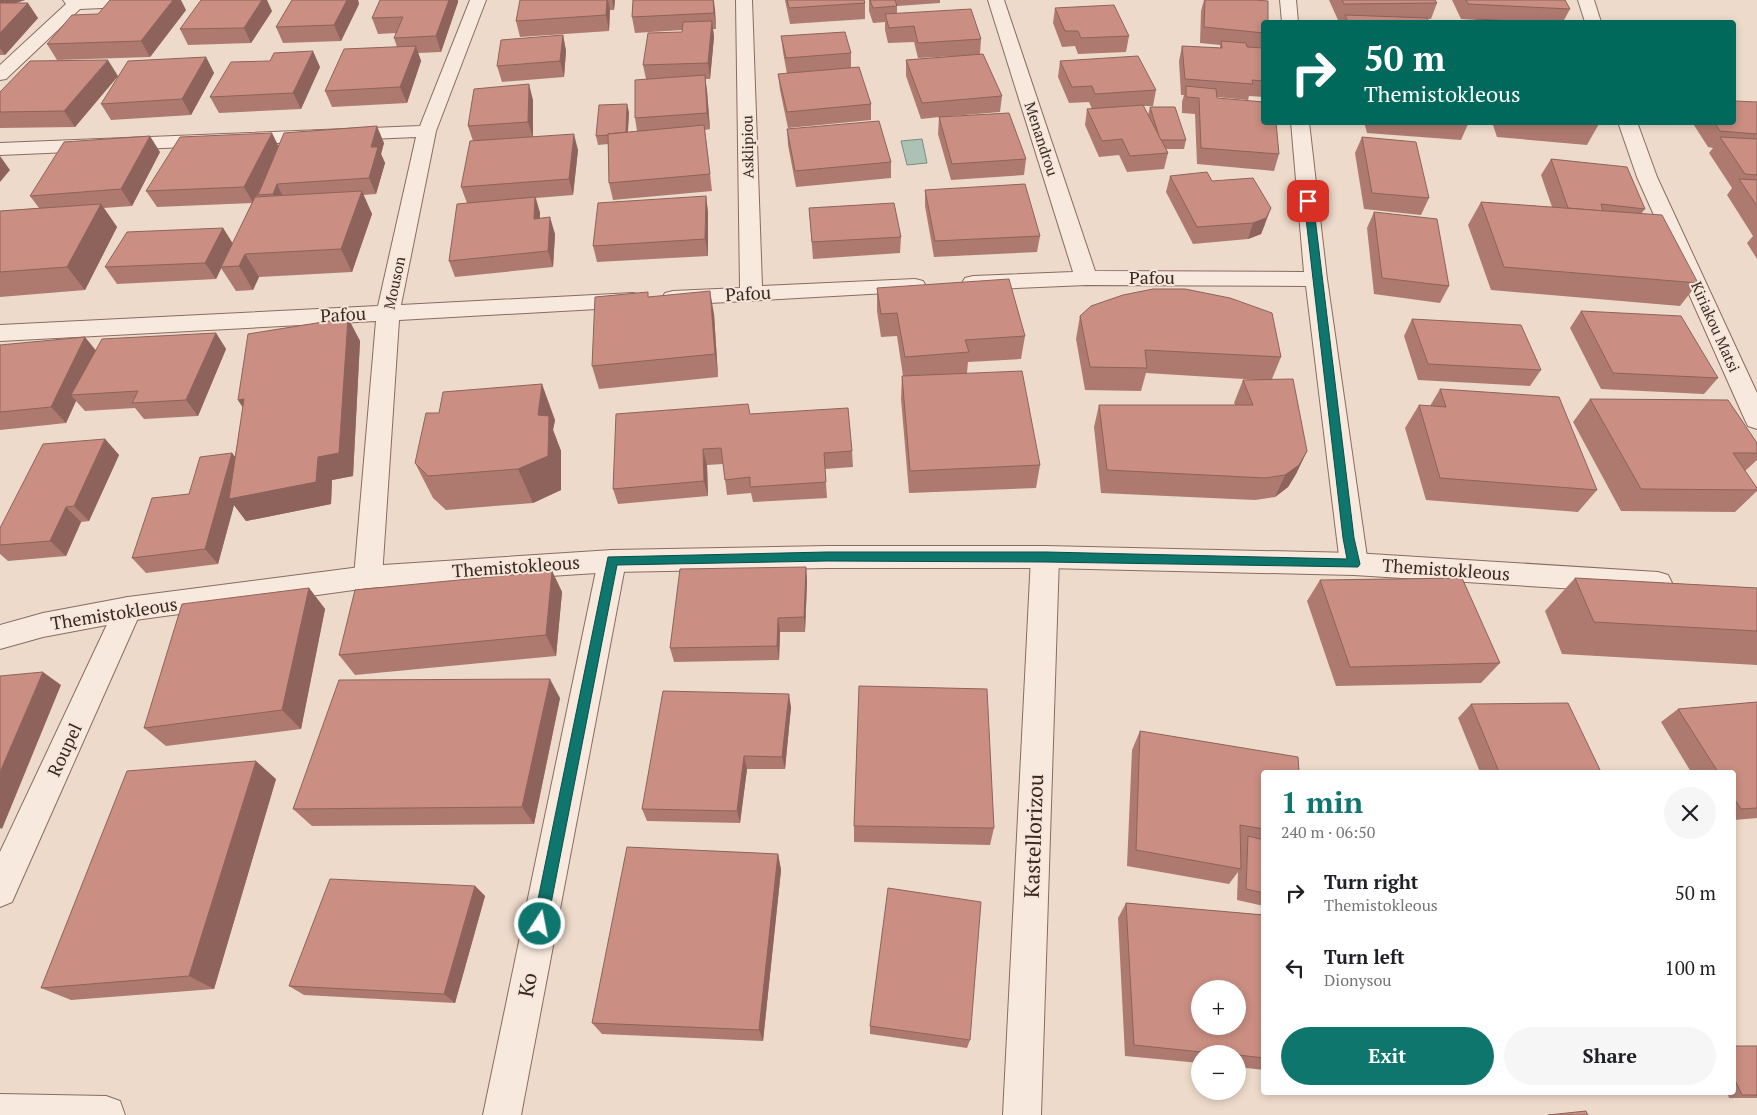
<!DOCTYPE html>
<html lang="en">
<head>
<meta charset="utf-8">
<style>
  body { margin:0; font-family:"PT Serif",serif; background:#f6f6f6; color:#202124; height:100vh; display:flex; flex-direction:column; font-size:19px; white-space:nowrap }
  * { box-sizing:border-box; margin:0 }
  p { font-size:16px; color:#757577 }
  .icon { flex:none; width:28px; height:28px; fill:none; stroke:currentColor; stroke-width:2; stroke-linecap:round; stroke-linejoin:round }
  .map { position:relative; flex:1; overflow:hidden }
  .sheet { position:absolute; left:1261px; top:770px; width:475px; height:325px; display:flex; flex-direction:column; background:#fff; border-radius:5px; box-shadow:0 2px 8px #0003 }
  .sheet>* { flex:none }
  .top-card { position:absolute; left:1261px; top:20px; width:475px; height:105px; border-radius:5px; box-shadow:0 2px 8px #0003; background:#00695c; color:#fff; overflow:hidden }
  .tools { position:absolute; left:1191px; top:980px; display:grid; gap:10px }
  .tools a { display:grid; place-items:center; width:55px; height:55px; border-radius:50%; background:#fff; box-shadow:0 2px 8px #0003; font-size:25px }
  .pin { position:absolute; display:grid; place-items:center; width:42px; height:42px; color:#fff; margin:-21px; border-radius:10px; box-shadow:0 2px 8px #0006 }
  .me { position:absolute; width:55px; margin:-28px; rotate:11deg; stroke-linejoin:round; filter:drop-shadow(0 0 4px #0008) }
  .turn { display:flex; align-items:center; gap:18px; height:105px; padding:0 20px; font-size:22px }
  .turn .icon { width:65px; height:65px; stroke-width:2.5 }
  .turn b { display:block; font-size:35px; line-height:42px }
  .round { display:grid; place-items:center; flex:none; width:52px; height:52px; border-radius:26px; background:#f6f6f6 }
  .overview { display:flex; align-items:center; justify-content:space-between; height:85px; padding:0 20px }
  h1 { font-size:30px; font-weight:800; line-height:38px; color:#0f766e }
  .button { display:flex; gap:10px; margin-top:auto; padding:10px 20px }
  .button a { flex:1; height:58px; border-radius:30px; background:#0f766e; color:#fff; font-size:20px; font-weight:800; line-height:58px; text-align:center }
  .button a+a { background:#f6f6f6; color:#202124 }
  ul { padding:0; list-style:none }
  li { display:flex; align-items:center; gap:15px; height:75px; padding:0 20px }
  li div { flex:1 }
  li b { display:block; font-size:19px }
  li em { font-style:normal }
  .map>svg:first-child { display:block }
  .water { fill:#abc2b5; stroke:#719181 }
  .lines { fill:none; stroke-linecap:round; stroke-linejoin:round }
  .minor-casing { stroke:#8a6b5f; stroke-width:2 }
  .tertiary-casing { stroke:#8a6b5f; stroke-width:2 }
  .minor { fill:#f8e9de; fill-rule:evenodd }
  .tertiary { fill:#f8e9de; fill-rule:evenodd }
  .wall { fill:#ae7a70 }
  .shaded-wall { fill:#8d635b }
  .building { fill:#ca8e82; stroke:#8d635b; fill-rule:evenodd }
  .route { fill:#0f766e; stroke:#0a4d48 }
  .labels { text-anchor:middle; stroke-width:4; stroke-linejoin:round; paint-order:stroke }
  .far-street-label { font-size:15px; fill:#3b2822; stroke:#f5e6da }
  .street-label { font-size:18px; fill:#3b2822; stroke:#f5e6da }
  .near-street-label { font-size:21px; fill:#3b2822; stroke:#f5e6da }
</style>
</head>
<body>
<div class="map">
<svg width="1757" height="1115" viewBox="0 0 1757 1115">
  <rect width="100%" height="100%" fill="#eddaca"/>
  <!-- water -->
  <polygon class="water" points="922,139 927,163 907,165 901,141"/>
  <g class="lines">
    <!-- minor casing -->
    <g class="minor-casing">
      <g id="minor">
        <polygon points="63,0 176,0 168,5 80,9 6,79 0,80 0,65 66,4"/>
        <polygon points="470,0 486,0 436,131 401,305 633,293 641,295 644,300 641,305 633,307 399,320 382,577 378,585 368,588 358,585 354,577 376,321 0,341 0,325 378,306 416,137 0,155 0,143 420,126"/>
        <polygon points="736,0 752,0 762,286 915,279 923,281 926,286 923,291 673,305 665,303 662,298 665,293 673,291 740,288"/>
        <polygon points="988,0 1004,0 1095,271 1304,272 1291,122 1309,122 1327,279 1368,564 1364,572 1354,575 1344,572 1340,564 1306,286 1086,285 973,290 965,288 962,283 965,278 973,276 1073,272"/>
        <polygon points="1280,0 1296,0 1298,22 1282,22"/>
        <polygon points="1045,546 1055,549 1059,557 1041,1115 1003,1115 1031,557 1035,549"/>
        <polygon points="612,550 622,553 626,561 521,1115 483,1115 598,561 602,553"/>
        <polygon points="128,597 138,601 142,609 12,902 0,907 0,852 118,601"/>
        <polygon points="0,1094 106,1096 120,1101 125,1115 0,1115"/>
      </g>
    </g>
    <!-- tertiary casing -->
    <g class="tertiary-casing">
      <g id="tertiary">
        <polygon points="1578,0 1594,0 1601,22 1585,22"/>
        <polygon points="1618,122 1637,122 1657,177 1757,393 1757,429 1748,426 1745,420 1637,177"/>
        <polygon points="827,546 1045,546 1354,553 1658,572 1668,575 1672,583 1668,591 1658,594 1354,575 1045,568 827,568 612,572 368,588 128,621 43,637 0,649 0,625 43,613 128,597 368,566 612,550"/>
      </g>
    </g>
    <!-- minor -->
    <use href="#minor" class="minor"/>
    <!-- tertiary -->
    <use href="#tertiary" class="tertiary"/>
  </g>
  <!-- wall -->
  <g class="wall">
    <polygon points="0,0 25,0 16,3 38,18 5,55 0,55"/>
    <polygon points="292,0 358,0 359,4 341,41 283,43 276,27"/>
    <polygon points="380,0 458,0 458,2 441,52 418,53 421,61 407,103 332,107 325,91 397,47 394,38 396,33 378,34 372,18"/>
    <polygon points="520,0 615,0 614,10 610,10 609,31 520,37 516,21"/>
    <polygon points="633,0 714,0 715,10 716,29 713,29 714,37 710,79 705,79 707,91 710,129 705,130 712,191 613,200 609,183 608,144 598,145 596,136 629,112 628,132 637,131 635,118 646,79 643,65 682,32 682,30 635,33 632,17"/>
    <polygon points="785,0 864,0 865,3 865,19 790,24"/>
    <polygon points="869,0 940,0 940,3 897,6 897,13 981,39 980,54 1002,96 1000,112 940,117 1026,159 1024,175 951,180 938,134 939,117 921,119 906,76 906,60 956,56 918,58 914,42 888,43 885,30 885,22 873,23 869,11"/>
    <polygon points="1204,0 1255,0 1264,22 1264,97 1249,96 1248,100 1217,97 1217,98 1279,154 1274,171 1197,164 1195,114 1182,113 1182,102 1184,95 1181,95 1179,61 1182,46 1220,48 1220,45 1200,43 1201,11"/>
    <polygon points="1329,0 1435,0 1437,3 1431,19 1427,19 1429,22 1343,22 1344,20 1338,20"/>
    <polygon points="1452,0 1565,0 1570,9 1563,22 1475,22 1476,20 1461,19"/>
    <polygon points="1055,8 1129,36 1126,52 1078,54 1075,46 1062,47 1053,23"/>
    <polygon points="186,10 150,57 57,60 47,44 98,14"/>
    <polygon points="272,11 251,43 188,45 180,29"/>
    <polygon points="563,35 566,51 564,77 502,82 497,66"/>
    <polygon points="781,36 851,53 851,68 871,104 871,120 788,128 780,90 778,74 787,74 783,52"/>
    <polygon points="206,57 214,73 191,115 111,120 101,104"/>
    <polygon points="1060,61 1156,90 1153,106 1143,106 1149,117 1148,115 1150,107 1186,140 1184,149 1166,149 1168,153 1164,169 1127,172 1119,155 1099,157 1085,125 1087,109 1092,109 1089,102 1069,103 1058,77"/>
    <polygon points="320,67 301,109 219,113 210,97"/>
    <polygon points="118,76 75,127 0,128 0,92"/>
    <polygon points="533,100 533,137 578,150 573,195 536,198 540,213 540,219 555,234 553,267 455,277 449,261 467,203 461,187 473,141 468,126"/>
    <polygon points="1757,102 1757,259 1747,243 1753,236 1727,195 1732,188 1709,153 1713,148 1708,147 1692,122 1734,122"/>
    <polygon points="1364,122 1469,122 1461,140 1367,133"/>
    <polygon points="1492,122 1600,122 1587,145 1497,137"/>
    <polygon points="787,129 891,162 891,178 796,187 788,145"/>
    <polygon points="1362,137 1429,198 1421,215 1364,209 1355,153"/>
    <polygon points="384,143 381,154 385,163 376,194 363,195 372,214 352,272 259,277 253,290 236,291 221,268 216,279 117,284 105,267 223,228 233,244 252,203 157,207 146,191 278,145"/>
    <polygon points="160,152 132,206 104,208 117,227 85,290 0,297 0,211 39,208 30,196"/>
    <polygon points="1551,159 1645,209 1641,214 1698,283 1680,306 1491,290 1468,225 1481,202 1552,207 1541,175"/>
    <polygon points="1170,176 1212,181 1265,224 1261,234 1248,239 1193,244 1166,192"/>
    <polygon points="925,190 1040,236 1037,252 934,257 925,206"/>
    <polygon points="706,196 708,213 708,256 597,262 593,246"/>
    <polygon points="809,208 901,237 900,253 813,259"/>
    <polygon points="1374,212 1449,286 1440,303 1374,294 1367,228"/>
    <polygon points="877,288 1025,336 1021,359 968,362 967,373 1040,465 1036,488 909,493 901,399 902,376 903,376 897,336 881,337 877,311"/>
    <polygon points="649,297 714,314 718,377 599,389 592,366"/>
    <polygon points="1581,311 1718,378 1704,394 1601,389 1570,328"/>
    <polygon points="1080,316 1281,357 1272,379 1307,451 1296,474 1288,487 1275,497 1255,500 1101,493 1094,427 1099,405 1235,405 1234,403 1243,380 1260,380 1146,373 1141,391 1085,390 1076,339"/>
    <polygon points="348,318 360,341 353,476 332,480 331,504 246,521 234,505 218,564 146,573 132,558 189,494 232,453 235,457 243,408 238,400"/>
    <polygon points="1412,319 1541,370 1530,386 1418,380 1404,336"/>
    <polygon points="216,333 226,349 198,416 144,419 135,408 85,411 76,401 66,423 0,430 0,345 96,350"/>
    <polygon points="1440,389 1597,490 1578,512 1426,500 1405,428 1419,405 1430,406"/>
    <polygon points="1590,399 1757,443 1757,460 1745,471 1757,488 1757,491 1735,512 1621,511 1573,422"/>
    <polygon points="750,414 852,451 853,467 825,469 827,498 753,502 751,493 727,495 723,464 707,465 708,496 618,504 613,489"/>
    <polygon points="555,420 553,430 561,451 561,490 533,503 446,510 433,498 415,463"/>
    <polygon points="105,439 119,455 89,521 81,522 66,556 8,561 0,554 0,528"/>
    <polygon points="806,567 807,582 805,632 780,632 779,660 674,662 670,648"/>
    <polygon points="552,571 562,592 556,656 355,675 339,655"/>
    <polygon points="1575,578 1757,588 1757,665 1562,654 1545,611"/>
    <polygon points="1320,580 1500,663 1481,683 1336,686 1307,601"/>
    <polygon points="309,588 325,609 301,729 166,746 144,728"/>
    <polygon points="560,698 534,824 312,826 293,809"/>
    <polygon points="1757,702 1757,818 1734,820 1734,772 1691,772 1661,722 1678,709"/>
    <polygon points="1471,704 1601,772 1480,772 1458,718"/>
    <polygon points="791,707 785,769 747,769 740,823 647,821 642,809"/>
    <polygon points="1140,731 1264,772 1264,906 1237,900 1238,872 1229,884 1127,866 1132,750"/>
    <polygon points="276,779 214,989 71,1000 41,988"/>
    <polygon points="854,826 994,828 990,845 854,842"/>
    <polygon points="778,854 781,870 763,1041 602,1034 592,1023"/>
    <polygon points="475,886 485,896 455,1003 304,995 289,986"/>
    <polygon points="1126,903 1264,915 1264,1070 1238,1067 1238,1054 1200,1054 1200,1063 1125,1056 1118,918"/>
    <polygon points="870,1026 970,1040 967,1048 870,1034"/>
    <polygon points="1734,1046 1757,1046 1757,1098 1729,1098 1727,1092 1734,1092"/>
  </g>
  <!-- shaded-wall -->
  <g class="shaded-wall">
    <polygon points="0,0 25,0 0,8"/>
    <polygon points="173,0 181,0 186,10 150,57 141,41"/>
    <polygon points="262,0 267,0 272,11 251,43 244,28"/>
    <polygon points="347,0 358,0 359,4 341,41 334,25"/>
    <polygon points="449,0 458,0 458,2 441,52 436,36"/>
    <polygon points="607,0 608,0 610,10 609,31 606,15"/>
    <polygon points="612,0 615,0 614,10"/>
    <polygon points="713,0 715,10 716,29 714,13"/>
    <polygon points="28,3 38,18 5,55 0,48 0,33"/>
    <polygon points="712,21 714,37 710,79 708,63"/>
    <polygon points="563,35 566,51 564,77 560,61"/>
    <polygon points="416,46 421,61 407,103 400,87"/>
    <polygon points="313,51 320,67 301,109 293,93"/>
    <polygon points="206,57 214,73 191,115 182,99"/>
    <polygon points="108,60 118,76 75,127 64,111"/>
    <polygon points="705,75 707,91 710,129 707,113"/>
    <polygon points="529,84 533,100 533,138 528,122"/>
    <polygon points="627,104 629,112 627,143 626,135"/>
    <polygon points="377,126 384,143 381,154 385,163 376,194 369,178 371,147"/>
    <polygon points="272,133 280,149 253,203 244,187"/>
    <polygon points="574,134 578,150 573,195 569,179"/>
    <polygon points="150,136 160,152 132,206 121,189"/>
    <polygon points="0,156 10,170 0,182"/>
    <polygon points="277,184 285,201 282,211 273,194"/>
    <polygon points="362,191 372,214 352,272 341,249"/>
    <polygon points="706,196 708,213 708,256 705,239"/>
    <polygon points="535,197 540,213 539,236 534,219"/>
    <polygon points="101,204 117,227 85,290 67,267"/>
    <polygon points="1271,208 1265,224 1261,234 1248,239 1253,223"/>
    <polygon points="550,217 555,234 553,267 548,251"/>
    <polygon points="223,228 233,244 216,279 205,263"/>
    <polygon points="245,254 259,277 253,290 239,266"/>
    <polygon points="710,291 714,314 718,377 715,354"/>
    <polygon points="348,318 360,341 353,476 332,480 331,504 246,521 234,505 218,564 205,549 232,453 244,469 318,457"/>
    <polygon points="216,333 226,349 198,416 186,400"/>
    <polygon points="85,337 98,353 71,395 76,401 66,423 51,407"/>
    <polygon points="542,384 555,420 553,430 561,451 561,490 533,503 518,469 538,415"/>
    <polygon points="244,399 254,423 238,400"/>
    <polygon points="105,439 119,455 89,521 74,506"/>
    <polygon points="703,449 707,465 708,496 704,481"/>
    <polygon points="1307,451 1296,474 1288,487 1275,497 1285,475"/>
    <polygon points="66,507 81,522 66,556 50,541"/>
    <polygon points="806,567 807,582 805,632 804,617"/>
    <polygon points="552,571 562,592 556,656 546,635"/>
    <polygon points="309,588 325,609 301,729 282,710"/>
    <polygon points="778,618 780,632 779,660 777,646"/>
    <polygon points="43,672 61,685 2,829 0,828 0,772"/>
    <polygon points="550,679 560,698 534,824 522,807"/>
    <polygon points="789,694 791,707 785,769 782,757"/>
    <polygon points="744,756 747,769 740,823 737,811"/>
    <polygon points="256,761 276,779 214,989 189,976"/>
    <polygon points="778,854 781,870 763,1041 759,1030"/>
    <polygon points="475,886 485,896 455,1003 444,994"/>
  </g>
  <!-- building -->
  <g class="building">
    <polygon points="110,0 173,0 141,41 47,44 72,15 98,14"/>
    <polygon points="201,0 262,0 244,28 180,29"/>
    <polygon points="292,0 347,0 334,25 276,27"/>
    <polygon points="380,0 449,0 436,36 394,38 403,17 372,18"/>
    <polygon points="520,0 607,0 606,15 516,21"/>
    <polygon points="633,0 713,0 714,13 632,17"/>
    <polygon points="787,0 864,0 865,3 789,8"/>
    <polygon points="870,0 895,0 897,6 873,8"/>
    <polygon points="1205,0 1255,0 1268,1 1268,22 1264,22 1264,33 1204,27"/>
    <polygon points="1342,0 1435,0 1437,3 1344,4"/>
    <polygon points="1466,0 1565,0 1570,9 1468,4"/>
    <polygon points="0,3 28,3 0,33"/>
    <polygon points="1114,5 1129,36 1081,38 1078,31 1065,31 1055,8"/>
    <polygon points="971,9 981,39 918,43 914,26 889,28 885,14"/>
    <polygon points="1345,15 1427,18 1429,22 1348,22"/>
    <polygon points="1477,19 1533,22 1478,22"/>
    <polygon points="712,21 708,63 643,65 648,33 682,32 683,22"/>
    <polygon points="845,32 851,53 786,58 781,36"/>
    <polygon points="563,35 560,61 497,66 501,40"/>
    <polygon points="1221,41 1246,43 1247,47 1264,48 1264,81 1252,80 1253,84 1185,79 1182,46 1222,48"/>
    <polygon points="416,46 400,87 325,91 344,49"/>
    <polygon points="313,51 293,93 210,97 231,62 270,61 274,53"/>
    <polygon points="983,54 1002,96 922,103 906,60"/>
    <polygon points="1138,56 1156,90 1095,94 1092,86 1072,87 1060,61"/>
    <polygon points="206,57 182,99 101,104 128,61"/>
    <polygon points="108,60 64,111 0,112 0,92 30,61"/>
    <polygon points="859,67 871,104 787,112 778,74"/>
    <polygon points="705,75 707,113 635,118 635,80"/>
    <polygon points="529,84 528,122 468,126 474,89"/>
    <polygon points="1186,86 1216,89 1217,98 1264,102 1264,122 1276,122 1279,154 1201,148 1199,98 1186,97"/>
    <polygon points="1734,101 1757,102 1757,134 1720,131 1714,122 1734,122"/>
    <polygon points="627,104 626,132 608,134 608,135 596,136 599,105"/>
    <polygon points="1143,105 1168,153 1130,156 1122,139 1102,141 1087,109"/>
    <polygon points="1150,107 1175,107 1186,140 1161,140 1159,136"/>
    <polygon points="1009,113 1026,159 952,164 939,117"/>
    <polygon points="879,121 891,162 795,171 787,129"/>
    <polygon points="704,125 710,174 609,183 608,134"/>
    <polygon points="377,126 371,147 378,147 369,178 277,184 273,194 258,195 284,133"/>
    <polygon points="272,133 244,187 146,191 180,137"/>
    <polygon points="574,134 569,179 461,187 470,141"/>
    <polygon points="150,136 121,189 30,196 64,142"/>
    <polygon points="1362,137 1416,142 1429,198 1372,193"/>
    <polygon points="1720,137 1757,139 1757,175 1745,174"/>
    <polygon points="1551,159 1627,167 1645,209 1601,204 1603,211 1568,208"/>
    <polygon points="1207,172 1212,181 1253,178 1271,208 1266,218 1253,223 1197,227 1170,176"/>
    <polygon points="1739,179 1757,180 1757,206"/>
    <polygon points="1025,184 1040,236 935,241 925,190"/>
    <polygon points="362,191 341,249 245,254 239,266 221,267 255,197"/>
    <polygon points="706,196 705,239 593,246 598,203"/>
    <polygon points="535,197 534,219 550,217 548,251 449,261 457,204"/>
    <polygon points="1481,202 1662,215 1698,283 1504,267"/>
    <polygon points="894,203 901,237 812,242 809,208"/>
    <polygon points="101,204 67,267 0,272 0,211"/>
    <polygon points="1374,212 1437,219 1449,286 1382,278"/>
    <polygon points="223,228 205,263 105,267 127,232"/>
    <polygon points="1009,279 1025,336 965,340 969,352 905,357 897,313 881,314 877,288"/>
    <polygon points="1153,289 1185,289 1230,298 1272,313 1281,357 1145,350 1147,368 1090,367 1080,316 1091,306 1123,295"/>
    <polygon points="710,291 715,354 592,366 595,297 648,292 648,297"/>
    <polygon points="1581,311 1681,316 1718,378 1613,373"/>
    <polygon points="348,318 339,453 318,457 316,482 229,499 244,399 238,400 248,334"/>
    <polygon points="1412,319 1521,325 1541,370 1428,364"/>
    <polygon points="216,333 186,400 132,403 138,391 71,395 102,339"/>
    <polygon points="85,337 51,407 0,412 0,345"/>
    <polygon points="1022,371 1040,465 910,471 902,376"/>
    <polygon points="1293,379 1307,451 1299,465 1285,475 1265,478 1107,470 1099,405 1253,405 1243,380"/>
    <polygon points="542,384 538,415 549,416 548,456 518,469 428,476 415,463 426,413 439,413 443,392"/>
    <polygon points="1440,389 1559,397 1597,490 1440,478 1419,405 1446,407"/>
    <polygon points="1590,399 1728,400 1757,443 1757,453 1733,453 1757,488 1757,490 1641,489"/>
    <polygon points="748,404 750,414 848,408 852,451 824,453 826,482 750,487 750,477 725,480 721,448 703,449 704,481 613,489 616,414"/>
    <polygon points="105,439 74,506 66,507 50,541 0,545 0,528 43,444"/>
    <polygon points="232,453 205,549 132,558 152,498 189,494 200,457"/>
    <polygon points="806,567 804,617 778,618 777,646 670,648 680,569"/>
    <polygon points="552,571 546,635 339,655 355,590"/>
    <polygon points="1462,578 1500,663 1350,667 1320,580"/>
    <polygon points="1575,578 1757,588 1757,631 1594,622"/>
    <polygon points="309,588 282,710 144,728 182,604"/>
    <polygon points="43,672 0,772 0,676"/>
    <polygon points="550,679 522,807 293,809 339,680"/>
    <polygon points="859,686 987,689 994,828 854,826"/>
    <polygon points="663,691 789,694 782,757 744,756 737,811 642,809"/>
    <polygon points="1757,702 1757,808 1741,809 1734,798 1734,772 1718,772 1678,709"/>
    <polygon points="1568,703 1601,772 1499,772 1471,704"/>
    <polygon points="1140,731 1298,757 1299,772 1264,772 1264,829 1240,825 1241,869 1136,850"/>
    <polygon points="256,761 189,976 41,988 127,771"/>
    <polygon points="1248,836 1264,840 1264,893 1246,889"/>
    <polygon points="627,847 778,854 759,1030 592,1023"/>
    <polygon points="330,879 475,886 444,994 289,986"/>
    <polygon points="888,888 981,902 970,1040 870,1026"/>
    <path d="M1126 903 1264 915V1058L1238 1055V1054H1220L1134 1045ZM1200 989H1238V1026H1200Z"/>
    <polygon points="1734,1046 1757,1046 1757,1095 1742,1095 1734,1078"/>
    <polygon points="1586,1111 1588,1115 1548,1115"/>
  </g>
  <!-- route -->
  <polygon class="route" points="1308,198 1313,201 1354,538 1360,564 1358,567 1046,562 827,561 617,565 547,924 545,929 540,931 535,929 533,924 608,557 827,552 1046,552 1347,559 1343,538 1304,201"/>
  <g class="labels">
    <!-- far-street labels -->
    <g class="far-street-label">
      <text transform="translate(1041 139) rotate(72)" y="5">Menandrou</text>
      <text transform="translate(748 147) rotate(-91)" y="5">Asklipiou</text>
      <text transform="translate(395 283) rotate(-78)" y="5">Mouson</text>
      <text transform="translate(1715 327) rotate(66)" y="5">Kiriakou Matsi</text>
    </g>
    <!-- street labels -->
    <g class="street-label">
      <text x="1152" y="284">Pafou</text>
      <text transform="translate(748 294) rotate(-3)" y="6">Pafou</text>
      <text transform="translate(343 315) rotate(-3)" y="6">Pafou</text>
      <text transform="translate(516 567) rotate(-4)" y="6">Themistokleous</text>
      <text transform="translate(1446 570) rotate(4)" y="6">Themistokleous</text>
      <text transform="translate(114 614) rotate(-9)" y="6">Themistokleous</text>
      <text transform="translate(65 750) rotate(-65)" y="6">Roupel</text>
    </g>
    <!-- near-street labels -->
    <g class="near-street-label">
      <text transform="translate(1034 836) rotate(-88)" y="7">Kastellorizou</text>
      <text transform="translate(528 985) rotate(-79)" y="7">Ko</text>
    </g>
  </g>
</svg>
<div class="tools">
<a>+</a>
<a>−</a>
</div>
<div class="pin" style="left:1308px;top:201px;background:#d93025"><svg class="icon" aria-label="arrive" viewBox="0 0 24 24"><path d="M6 21V4h12l-3 4 3 4H6"/></svg></div>
<svg class="me" style="left:540px;top:924px" viewBox="-20 -20 40 40"><circle r="17" fill="#0f766e" stroke="#fff" stroke-width="3"/><path d="M0-11L8 9 0 5-8 9z" fill="#fff"/></svg>
<div class="top-card">
<div class="turn"><svg class="icon" aria-label="right" viewBox="0 0 24 24"><path d="M7 20v-9h11M14 6l5 5-5 5"/></svg><div><b>50 m</b>Themistokleous</div></div>
</div>
<section class="sheet">
<div class="overview"><div><h1>1 min</h1><p>240 m · 06:50</p></div><a class="round"><svg class="icon" aria-label="close" viewBox="0 0 24 24"><path d="M6 6l12 12M18 6L6 18"/></svg></a></div>
<ul>
<li><svg class="icon" aria-label="right" viewBox="0 0 24 24"><path d="M7 20v-9h11M14 6l5 5-5 5"/></svg><div><b>Turn right</b><p>Themistokleous</p></div><em>50 m</em></li>
<li><svg class="icon" aria-label="left" viewBox="0 0 24 24"><path d="M17 20v-9H6M10 6l-5 5 5 5"/></svg><div><b>Turn left</b><p>Dionysou</p></div><em>100 m</em></li>
</ul>
<div class="button"><a>Exit</a><a>Share</a></div>
</section>
</div>
</body>
</html>
